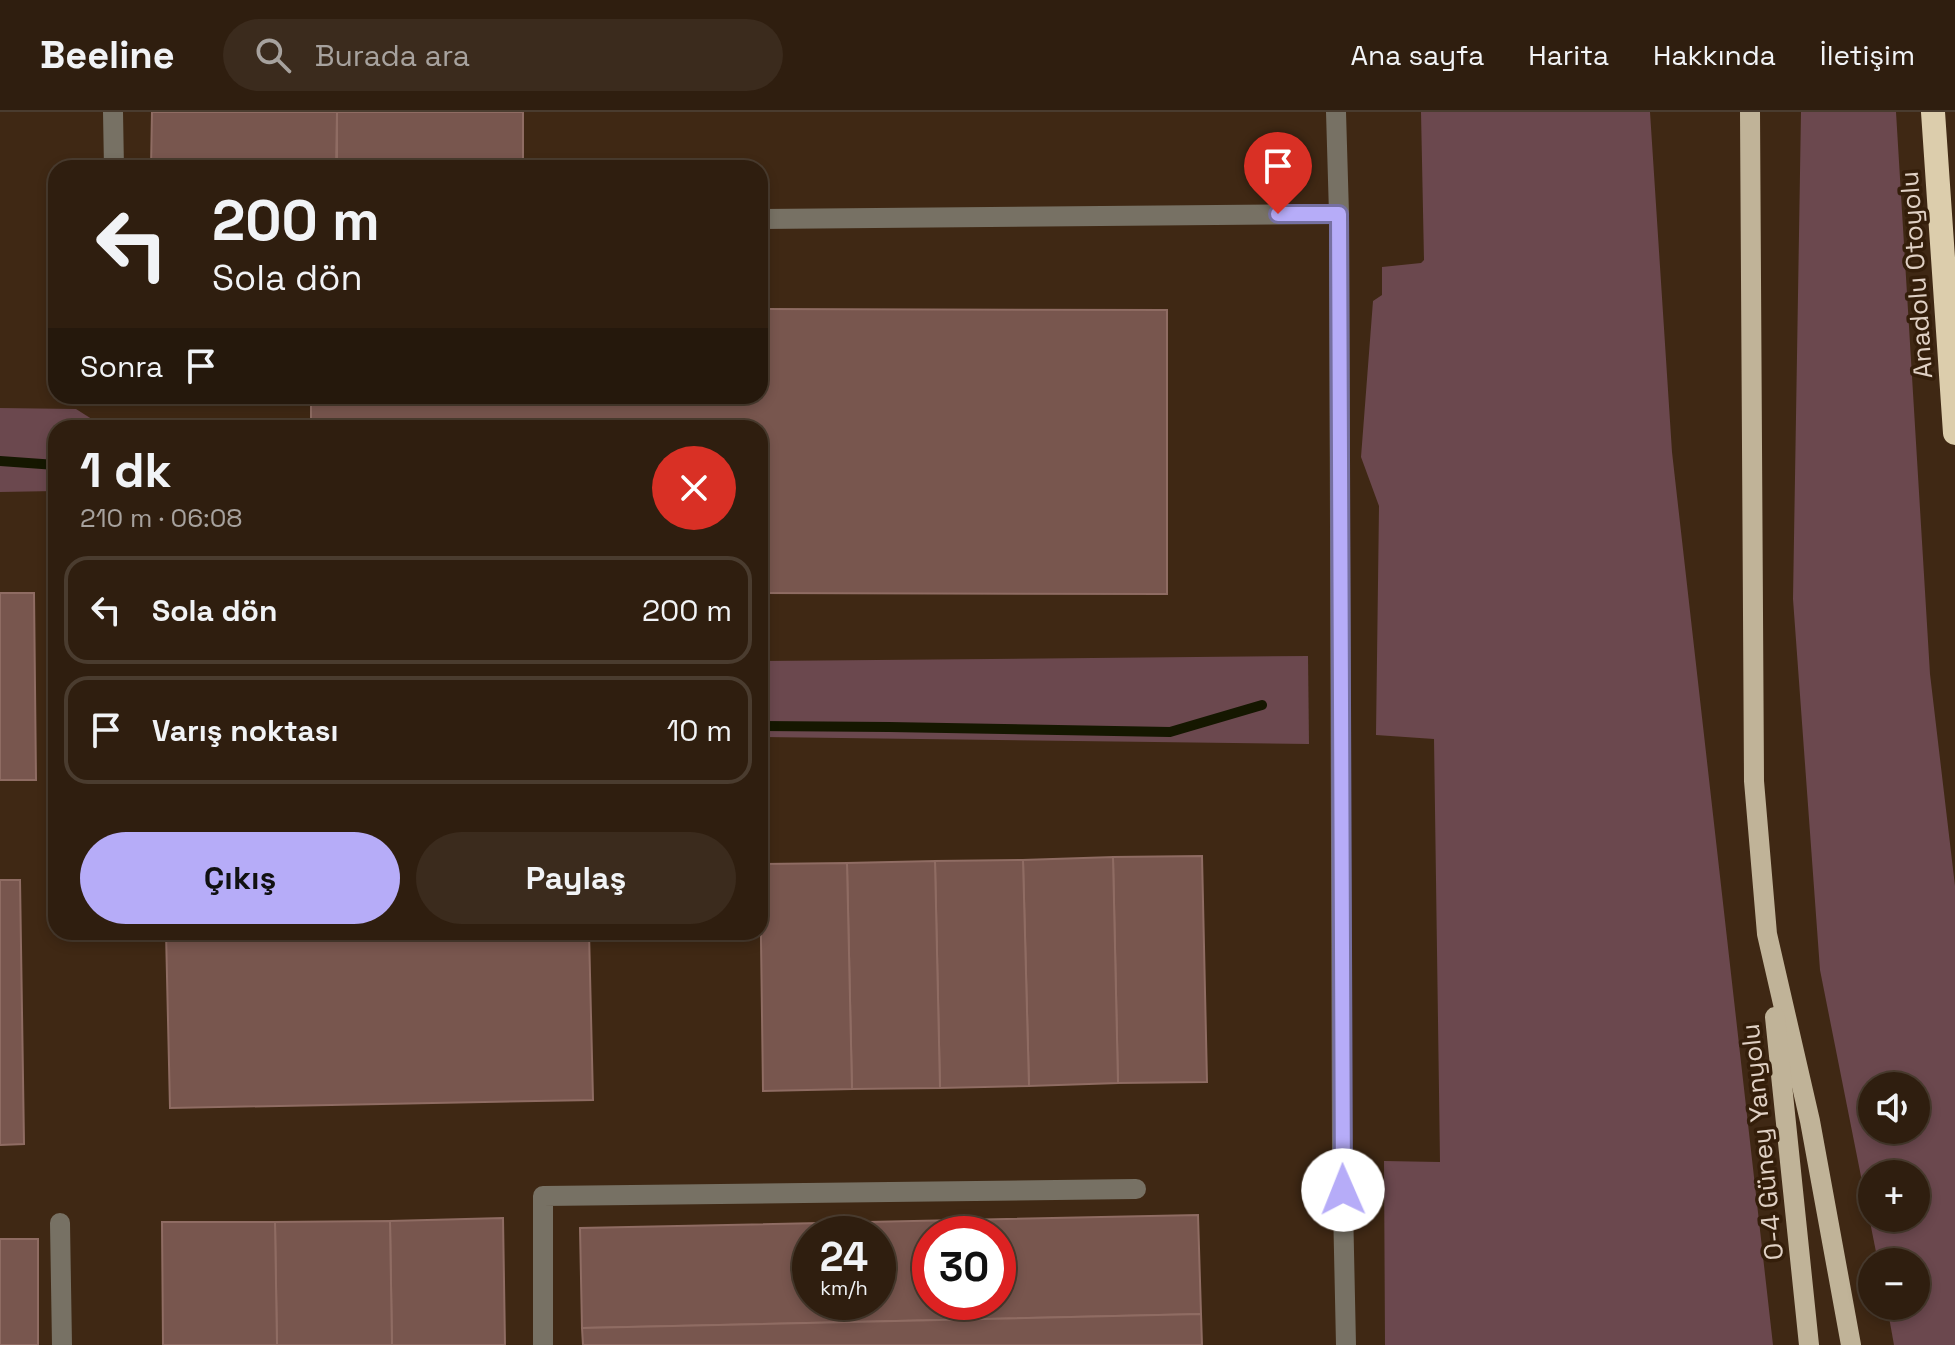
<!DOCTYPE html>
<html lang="tr">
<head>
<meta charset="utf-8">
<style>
  body { margin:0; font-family:"Space Grotesk",sans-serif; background:#3b2b1d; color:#f1f3f6; height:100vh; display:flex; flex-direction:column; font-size:30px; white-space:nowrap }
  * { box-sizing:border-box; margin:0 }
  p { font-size:26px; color:#a7a29e }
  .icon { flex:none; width:44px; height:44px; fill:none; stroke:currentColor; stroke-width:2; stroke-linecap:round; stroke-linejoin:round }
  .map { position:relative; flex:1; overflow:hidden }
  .panel { position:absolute; left:48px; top:308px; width:720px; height:520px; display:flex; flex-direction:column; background:#2f1e0f; border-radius:24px; box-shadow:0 4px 12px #0003,0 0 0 2px #4a3c2f }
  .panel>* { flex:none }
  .hud { position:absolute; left:48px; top:48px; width:720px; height:244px; border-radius:24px; box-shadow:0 4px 12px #0003,0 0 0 2px #4a3c2f; background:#2f1e0f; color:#f1f3f6; overflow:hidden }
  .buttons { position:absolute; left:1858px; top:960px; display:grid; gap:16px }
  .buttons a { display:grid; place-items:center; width:72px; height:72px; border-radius:50%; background:#2f1e0f; box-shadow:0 4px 12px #0003,0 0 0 2px #4a3c2f; font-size:40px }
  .speed { position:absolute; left:792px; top:1104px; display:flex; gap:16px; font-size:40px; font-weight:700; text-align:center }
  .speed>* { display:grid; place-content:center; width:104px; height:104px; border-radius:50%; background:#2f1e0f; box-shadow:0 4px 12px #0003,0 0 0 2px #4a3c2f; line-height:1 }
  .speed small { font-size:20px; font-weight:400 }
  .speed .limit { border:12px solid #d22; background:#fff; color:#111 }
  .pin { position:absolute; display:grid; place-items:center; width:68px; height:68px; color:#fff; margin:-82px -34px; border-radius:50% 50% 50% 0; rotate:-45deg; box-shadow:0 0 8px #0007 }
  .pin .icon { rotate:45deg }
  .me { position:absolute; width:88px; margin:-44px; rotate:359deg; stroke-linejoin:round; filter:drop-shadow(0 0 6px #0008) }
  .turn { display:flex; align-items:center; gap:28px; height:168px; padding:0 32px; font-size:36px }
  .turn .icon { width:104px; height:104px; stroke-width:2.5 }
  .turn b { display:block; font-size:56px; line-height:68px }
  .then { display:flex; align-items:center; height:76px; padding:0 32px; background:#0003; gap:16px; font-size:30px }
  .round { display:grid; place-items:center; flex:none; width:84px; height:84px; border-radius:42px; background:#3b2b1d }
  .overview { display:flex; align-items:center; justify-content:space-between; height:136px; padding:0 32px }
  h1 { font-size:48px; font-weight:800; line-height:60px }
  .button { display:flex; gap:16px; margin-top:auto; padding:16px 32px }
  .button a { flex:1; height:92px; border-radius:48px; background:#b6acf8; color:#111; font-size:32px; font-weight:800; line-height:92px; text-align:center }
  .button a+a { background:#3b2b1d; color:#f1f3f6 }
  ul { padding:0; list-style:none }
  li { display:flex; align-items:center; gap:24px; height:108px; margin:0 16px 12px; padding:0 16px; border:4px solid #4a3c2f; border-radius:24px }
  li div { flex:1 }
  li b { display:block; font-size:30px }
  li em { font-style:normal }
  header { display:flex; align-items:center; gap:48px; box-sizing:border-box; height:112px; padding:0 40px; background:#2f1e0f; border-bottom:2px solid #4a3c2f }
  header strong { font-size:38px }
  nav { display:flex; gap:44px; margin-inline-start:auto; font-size:28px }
  .search { width:560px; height:72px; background:#3b2b1d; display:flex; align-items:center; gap:20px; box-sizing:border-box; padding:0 28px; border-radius:44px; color:#a7a29e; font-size:30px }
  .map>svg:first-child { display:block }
  .green { fill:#6b484e; fill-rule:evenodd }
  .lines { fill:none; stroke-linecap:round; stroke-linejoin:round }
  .stream { stroke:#151700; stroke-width:10 }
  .building { fill:#78564e; stroke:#8f6c63; stroke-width:2; fill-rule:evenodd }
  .minor { stroke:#777164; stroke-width:20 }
  .major { stroke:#c0b398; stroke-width:20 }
  .highway { stroke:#dccdac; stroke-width:24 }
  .route-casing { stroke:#7670a1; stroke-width:20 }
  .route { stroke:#b6acf8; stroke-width:14 }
  .labels { text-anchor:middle; stroke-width:7; stroke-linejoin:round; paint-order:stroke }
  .street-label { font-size:26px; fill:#e0d1c5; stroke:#341e0a }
</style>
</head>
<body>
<header>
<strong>Beeline</strong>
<div class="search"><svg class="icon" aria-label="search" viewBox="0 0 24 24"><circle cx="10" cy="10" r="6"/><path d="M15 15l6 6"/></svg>Burada ara</div>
<nav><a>Ana sayfa</a><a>Harita</a><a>Hakkında</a><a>İletişim</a></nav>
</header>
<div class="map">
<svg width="1955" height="1233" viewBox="0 0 1955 1233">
  <rect width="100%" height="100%" fill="#3f2814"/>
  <!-- green -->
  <g class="green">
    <polygon points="1421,0 1650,0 1672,340 1773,1233 1385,1233 1384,1049 1440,1050 1434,627 1376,623 1379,394 1361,345 1373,189 1382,183 1382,155 1421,151 1424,148"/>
    <path d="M1801 0H1896L1930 562 1955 774V1233H1894L1887 1194H1916V1150H1878L1820 858 1793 487ZM1916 974V1018H1872V974ZM1916 1062V1106H1872V1062Z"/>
    <polygon points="0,296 76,297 106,316 56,316 56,379 0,380"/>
    <polygon points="1308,544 1309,632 760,625 760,549"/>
  </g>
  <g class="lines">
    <!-- stream -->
    <g class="stream">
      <polyline points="0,349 56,353"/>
      <polyline points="760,614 889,615 1170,620 1262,593"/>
    </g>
  </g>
  <!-- building -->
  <g class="building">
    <polygon points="152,0 337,0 336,56 151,56"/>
    <rect x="337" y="0" width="186" height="56"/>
    <polygon points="760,197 1167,198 1167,482 760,481 760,316 311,316 311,284 760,284"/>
    <polygon points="0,481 34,481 36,668 0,668"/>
    <polygon points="1202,744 1207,970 1118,971 1113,745"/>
    <polygon points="1113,745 1118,971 1029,974 1023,748"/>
    <polygon points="1023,748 1029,974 940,976 935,749"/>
    <polygon points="935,749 940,976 852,977 847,751"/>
    <polygon points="847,751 852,977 763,979 760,752"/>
    <polygon points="0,768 20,768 24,1032 0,1033"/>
    <polygon points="166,820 589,820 593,988 170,996"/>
    <path d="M1198 1103 1201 1202 582 1216 580 1116ZM810 1122H878V1190H810ZM930 1122H998V1190H930Z"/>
    <polygon points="503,1106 505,1233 392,1233 390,1109"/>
    <polygon points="390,1109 392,1233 277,1233 275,1110"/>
    <polygon points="162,1110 275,1110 277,1233 163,1233"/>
    <rect x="0" y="1127" width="38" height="106"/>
    <polygon points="1201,1202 1202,1233 583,1233 582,1216"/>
  </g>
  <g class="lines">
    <!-- minor -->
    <g class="minor">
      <polyline points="113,0 114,56"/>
      <polyline points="1336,0 1339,102 1342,1046 1346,1233"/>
      <polyline points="760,107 1339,102"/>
      <polyline points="60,1111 62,1233"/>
      <polyline points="543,1233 543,1084 1136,1077"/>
    </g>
    <!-- major -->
    <g class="major">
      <polyline points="1750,0 1754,669 1767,822 1810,1009 1851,1233"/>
      <polyline points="1775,905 1809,1233"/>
    </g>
    <!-- highway -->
    <polyline class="highway" points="1933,0 1955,321"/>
  </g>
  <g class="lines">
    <!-- route casing -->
    <g class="route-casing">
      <polyline id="route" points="1278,102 1339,102 1343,1078"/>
    </g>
    <!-- route -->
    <use href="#route" class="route"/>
  </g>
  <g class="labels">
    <!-- street labels -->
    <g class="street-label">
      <text transform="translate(1916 163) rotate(-94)" y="9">Anadolu Otoyolu</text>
      <text transform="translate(1762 1030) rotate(-96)" y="9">O-4 Güney Yanyolu</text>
    </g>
  </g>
</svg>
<div class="buttons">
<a><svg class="icon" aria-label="sound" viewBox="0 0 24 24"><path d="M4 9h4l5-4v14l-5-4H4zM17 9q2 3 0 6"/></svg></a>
<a>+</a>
<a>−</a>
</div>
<div class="speed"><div>24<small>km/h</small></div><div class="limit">30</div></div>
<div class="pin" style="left:1278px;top:102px;background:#d93025"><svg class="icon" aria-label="arrive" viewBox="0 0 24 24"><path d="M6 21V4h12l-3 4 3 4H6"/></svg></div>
<svg class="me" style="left:1343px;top:1078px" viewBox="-20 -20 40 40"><circle r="19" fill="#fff"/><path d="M0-13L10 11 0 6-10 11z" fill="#b6acf8"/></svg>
<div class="hud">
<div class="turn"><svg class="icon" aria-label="left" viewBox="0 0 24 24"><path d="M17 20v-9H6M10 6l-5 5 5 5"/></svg><div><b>200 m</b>Sola dön</div></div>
<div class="then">Sonra<svg class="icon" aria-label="arrive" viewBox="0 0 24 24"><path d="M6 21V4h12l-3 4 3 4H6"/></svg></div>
</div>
<section class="panel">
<div class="overview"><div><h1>1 dk</h1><p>210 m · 06:08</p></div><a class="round" style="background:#d93025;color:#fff"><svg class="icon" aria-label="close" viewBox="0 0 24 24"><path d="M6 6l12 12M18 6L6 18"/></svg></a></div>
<ul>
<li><svg class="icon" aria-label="left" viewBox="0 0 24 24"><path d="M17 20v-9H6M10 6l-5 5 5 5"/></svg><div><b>Sola dön</b></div><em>200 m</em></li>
<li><svg class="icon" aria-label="arrive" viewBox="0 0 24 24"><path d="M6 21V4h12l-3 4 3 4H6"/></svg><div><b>Varış noktası</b></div><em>10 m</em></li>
</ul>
<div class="button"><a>Çıkış</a><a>Paylaş</a></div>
</section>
</div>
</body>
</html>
